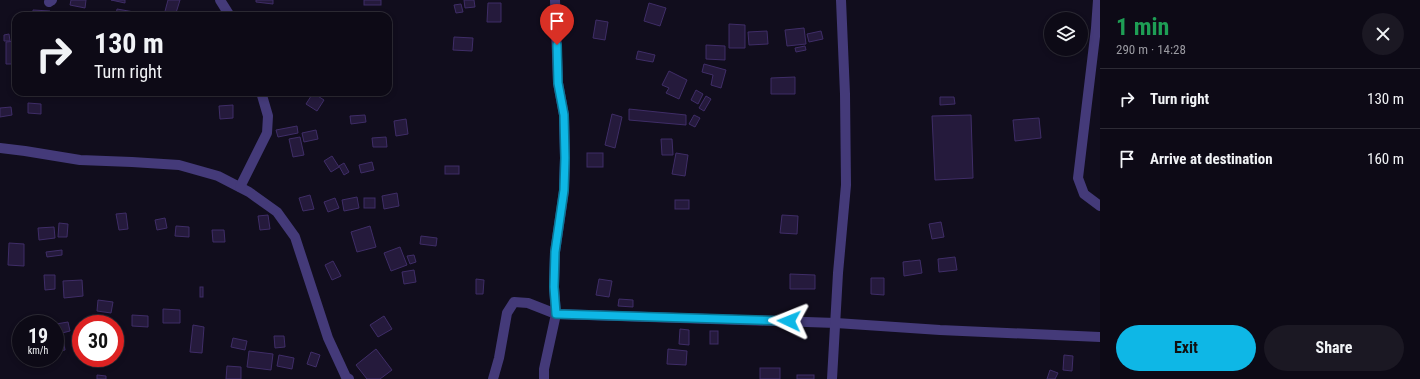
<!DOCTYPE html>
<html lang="en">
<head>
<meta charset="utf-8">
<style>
  body { margin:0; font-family:"Roboto Condensed",sans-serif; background:#1b1823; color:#f1f3f6; height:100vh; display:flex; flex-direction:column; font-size:15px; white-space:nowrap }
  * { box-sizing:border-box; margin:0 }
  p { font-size:13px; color:#9a9aa1 }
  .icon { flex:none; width:22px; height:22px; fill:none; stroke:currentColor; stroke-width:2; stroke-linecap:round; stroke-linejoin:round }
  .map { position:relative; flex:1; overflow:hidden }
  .panel { display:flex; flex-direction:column; background:#0d0a16; width:320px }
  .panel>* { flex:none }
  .banner { position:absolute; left:12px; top:12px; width:380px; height:84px; border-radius:12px; box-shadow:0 2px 6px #0003,0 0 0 1px #2d2b35; background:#0d0a16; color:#f1f3f6; overflow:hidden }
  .buttons { position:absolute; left:1044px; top:12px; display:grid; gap:8px }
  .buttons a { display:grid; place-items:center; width:44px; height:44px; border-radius:50%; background:#0d0a16; box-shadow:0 2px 6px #0003,0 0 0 1px #2d2b35; font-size:20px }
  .speed { position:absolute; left:12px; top:315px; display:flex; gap:8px; font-size:20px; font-weight:700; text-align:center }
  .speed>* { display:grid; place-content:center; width:52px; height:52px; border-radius:50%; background:#0d0a16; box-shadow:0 2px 6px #0003,0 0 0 1px #2d2b35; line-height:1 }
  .speed small { font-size:10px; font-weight:400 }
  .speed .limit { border:6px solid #d22; background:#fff; color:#111 }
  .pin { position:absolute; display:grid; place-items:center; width:34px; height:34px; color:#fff; margin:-41px -17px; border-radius:50% 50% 50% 0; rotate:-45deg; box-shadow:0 0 4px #0007 }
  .pin .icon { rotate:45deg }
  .me { position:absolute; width:44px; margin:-22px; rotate:272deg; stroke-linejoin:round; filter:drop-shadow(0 0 3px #0008) }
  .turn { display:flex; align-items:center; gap:14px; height:84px; padding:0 16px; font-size:18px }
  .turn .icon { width:52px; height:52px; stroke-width:2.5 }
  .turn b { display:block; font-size:28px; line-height:34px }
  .round { display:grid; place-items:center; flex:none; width:42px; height:42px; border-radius:21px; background:#1b1823 }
  .head { display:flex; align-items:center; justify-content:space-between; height:68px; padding:0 16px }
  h1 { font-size:24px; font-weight:700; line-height:30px; color:#1e9e55 }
  .cta { display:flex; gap:8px; margin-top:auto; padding:8px 16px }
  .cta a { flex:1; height:46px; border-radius:24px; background:#0eb7e6; color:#111; font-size:16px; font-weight:700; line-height:46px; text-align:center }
  .cta a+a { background:#1b1823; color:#f1f3f6 }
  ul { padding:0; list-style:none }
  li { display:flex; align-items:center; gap:12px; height:60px; padding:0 16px; border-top:1px solid #2d2b35 }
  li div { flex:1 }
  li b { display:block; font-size:15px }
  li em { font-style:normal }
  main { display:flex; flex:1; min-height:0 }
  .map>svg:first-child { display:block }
  .building { fill:#251a3c; stroke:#3f2d67 }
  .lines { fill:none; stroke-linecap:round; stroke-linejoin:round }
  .minor { stroke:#443a79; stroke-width:10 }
  .route-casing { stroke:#097796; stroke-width:10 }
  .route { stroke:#0eb7e6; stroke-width:7 }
</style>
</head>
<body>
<main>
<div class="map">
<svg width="1100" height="379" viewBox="0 0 1100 379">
  <rect width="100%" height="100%" fill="#110d1d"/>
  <!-- building -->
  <g class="building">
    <polygon points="71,0 86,0 85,8 70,5"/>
    <polygon points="111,0 125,0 125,3"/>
    <polygon points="168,0 180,0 175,16 164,15"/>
    <polygon points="256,0 273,0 273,4 256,2"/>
    <rect x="364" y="0" width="17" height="5"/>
    <polygon points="464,0 474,0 475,7 465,8"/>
    <polygon points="488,3 501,3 501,22 487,22"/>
    <polygon points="649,3 666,8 660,26 644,21"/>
    <polygon points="461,4 463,12 456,13 454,5"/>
    <polygon points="117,9 134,12 133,16 116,16"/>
    <polygon points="33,10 50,11 50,16 33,16"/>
    <polygon points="306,14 306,16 286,16 286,15"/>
    <polygon points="596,20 608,22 605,40 593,38"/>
    <polygon points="729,24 745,25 745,48 729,48"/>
    <polygon points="804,28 806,44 787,46 785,30"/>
    <polygon points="767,31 768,44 749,45 748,32"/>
    <polygon points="821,31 823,39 809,42 807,34"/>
    <polygon points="9,34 10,41 4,41 4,35"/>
    <polygon points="454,37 473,38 472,51 453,50"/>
    <polygon points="16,41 16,64 6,64 6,42"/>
    <polygon points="706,45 725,46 725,60 706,59"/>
    <polygon points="805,46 806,50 796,52 795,48"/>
    <polygon points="638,51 655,55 653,62 636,59"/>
    <polygon points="704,64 726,70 721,88 711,85 713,75 702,72"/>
    <polygon points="669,71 687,80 679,99 666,93 669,88 662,85"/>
    <polygon points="795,77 795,94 771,94 771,78"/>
    <polygon points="696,90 703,94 698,104 691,100"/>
    <polygon points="313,93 324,100 317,111 306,104"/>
    <polygon points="706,96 711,99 704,111 699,108"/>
    <polygon points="940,97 954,97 955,104 940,105"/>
    <polygon points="28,103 41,104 41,114 28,113"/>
    <polygon points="233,105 233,118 220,119 219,106"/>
    <polygon points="11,107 12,115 0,117 0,108"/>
    <polygon points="629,109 686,115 686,125 629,120"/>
    <polygon points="612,114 622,117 615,148 605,145"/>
    <polygon points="365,115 366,122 351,124 350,116"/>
    <polygon points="694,115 700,118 695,127 689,124"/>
    <polygon points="971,115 973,178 935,180 932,116"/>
    <polygon points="1039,118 1041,138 1015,141 1013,120"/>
    <polygon points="406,119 408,134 396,136 394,121"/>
    <polygon points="297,126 298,133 278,137 276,130"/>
    <polygon points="316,130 318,139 304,142 302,133"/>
    <polygon points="300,137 304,155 293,157 289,139"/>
    <polygon points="386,137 387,147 373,147 372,138"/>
    <polygon points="661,139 672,139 673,155 662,155"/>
    <rect x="587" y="153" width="16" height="14"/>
    <polygon points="676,153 688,155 685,176 672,174"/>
    <polygon points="332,156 339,167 331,172 324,161"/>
    <polygon points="372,162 374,170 361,173 359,165"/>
    <polygon points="344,163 349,172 344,175 339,166"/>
    <rect x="445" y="166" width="14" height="8"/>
    <polygon points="397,193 399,206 384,209 382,196"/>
    <polygon points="310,195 314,209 303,211 299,198"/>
    <polygon points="357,197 359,208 344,211 342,200"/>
    <polygon points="335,198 339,208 328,212 324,202"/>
    <rect x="364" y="198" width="11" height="10"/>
    <rect x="675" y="200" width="14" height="9"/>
    <polygon points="126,213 128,229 119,230 116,214"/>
    <polygon points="268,215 270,229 260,230 258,216"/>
    <polygon points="782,215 798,216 797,234 780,233"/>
    <polygon points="165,218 167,228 157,230 155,220"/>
    <polygon points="941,222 944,237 932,239 929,224"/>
    <polygon points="59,223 68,224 67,237 58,237"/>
    <polygon points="176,226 189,227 189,237 175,236"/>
    <polygon points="370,226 376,247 357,252 351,232"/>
    <polygon points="54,227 55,238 39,240 38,228"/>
    <polygon points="212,230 224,230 225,242 213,242"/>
    <polygon points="421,236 437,238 436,246 420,244"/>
    <polygon points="9,243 24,244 24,266 8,265"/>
    <polygon points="400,247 407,265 391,271 384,253"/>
    <polygon points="62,250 62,255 47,257 46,252"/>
    <polygon points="414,255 416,262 410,264 407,256"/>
    <polygon points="955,257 957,270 939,272 938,259"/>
    <polygon points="920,260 922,273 904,276 903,262"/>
    <polygon points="333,261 341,276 332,280 325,265"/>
    <polygon points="414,270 416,282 404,284 402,272"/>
    <polygon points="790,274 815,275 815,289 790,289"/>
    <polygon points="44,275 55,275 55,289 45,290"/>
    <polygon points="871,278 884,278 884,295 871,294"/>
    <polygon points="476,279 484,280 483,294 476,294"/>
    <polygon points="599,279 612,281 609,297 596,295"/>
    <polygon points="82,280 83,296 64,298 63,281"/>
    <rect x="200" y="287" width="3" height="10"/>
    <polygon points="619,299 633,300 633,307 618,306"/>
    <polygon points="98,300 113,302 111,313 97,311"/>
    <polygon points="163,309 180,310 180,323 163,323"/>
    <polygon points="132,315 148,316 148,327 132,326"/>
    <polygon points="384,316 392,329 378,337 370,325"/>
    <polygon points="68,322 70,331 58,334 56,324"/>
    <polygon points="193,325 204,327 202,353 190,352"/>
    <polygon points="680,329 689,330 689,345 679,344"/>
    <rect x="710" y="331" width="8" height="13"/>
    <polygon points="274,336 284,336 285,347 275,348"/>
    <polygon points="63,338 65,350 55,352 55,339"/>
    <polygon points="233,338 247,341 245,350 231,347"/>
    <polygon points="376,349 392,370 380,379 367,379 356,365"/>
    <polygon points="668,349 687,351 686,365 667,364"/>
    <polygon points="249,351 273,354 271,370 247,367"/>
    <polygon points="311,352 320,355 316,367 307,364"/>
    <polygon points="279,355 294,358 292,369 277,366"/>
    <polygon points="1064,355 1073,356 1072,371 1063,370"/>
    <polygon points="227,366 241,367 241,379 226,379"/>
    <rect x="760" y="368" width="20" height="11"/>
    <polygon points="1050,370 1058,373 1055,379 1047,379"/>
    <polygon points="97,375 106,376 106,379 97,379"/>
    <rect x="797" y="375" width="17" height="4"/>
  </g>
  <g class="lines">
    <!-- minor -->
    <g class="minor">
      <polyline points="220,0 230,16"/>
      <polyline points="1098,0 1096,28 1078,178 1084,194 1100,206"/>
      <polyline points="49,2 52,0"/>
      <polyline points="0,148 25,151 80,160 132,162 179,165 218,176 249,192 277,212 295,237 328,338 346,377 349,379"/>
      <polyline points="240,187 267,133 268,116 261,92"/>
      <polyline points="493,379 499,358 507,313 514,302 528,303 556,314 836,323 940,330 1100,337"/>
      <polyline points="544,379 544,369 556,314 554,287 555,252 564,191 565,158 564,115 558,83 555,0"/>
      <polyline points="832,379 838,273 846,185 845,94 841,0"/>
    </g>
  </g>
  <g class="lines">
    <!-- route casing -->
    <g class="route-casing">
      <polyline id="route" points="557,45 558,83 564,115 565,158 564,190 555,252 554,287 556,314 789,321"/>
    </g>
    <!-- route -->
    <use href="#route" class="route"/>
  </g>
</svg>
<div class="buttons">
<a><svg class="icon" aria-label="layers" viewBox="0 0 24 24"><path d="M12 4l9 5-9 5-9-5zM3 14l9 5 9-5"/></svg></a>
</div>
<div class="speed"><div>19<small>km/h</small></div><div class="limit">30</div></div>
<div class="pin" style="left:557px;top:45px;background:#d93025"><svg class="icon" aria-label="arrive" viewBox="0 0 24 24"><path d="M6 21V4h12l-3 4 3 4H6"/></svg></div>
<svg class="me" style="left:789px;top:321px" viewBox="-20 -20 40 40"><path d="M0-17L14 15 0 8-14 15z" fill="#0eb7e6" stroke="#fff" stroke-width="4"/></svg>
<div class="banner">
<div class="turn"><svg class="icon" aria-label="right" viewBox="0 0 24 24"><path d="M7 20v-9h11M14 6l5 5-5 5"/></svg><div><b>130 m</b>Turn right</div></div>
</div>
</div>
<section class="panel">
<div class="head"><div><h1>1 min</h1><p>290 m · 14:28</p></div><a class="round"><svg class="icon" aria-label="close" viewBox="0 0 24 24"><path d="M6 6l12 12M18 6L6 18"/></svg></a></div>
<ul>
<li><svg class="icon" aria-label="right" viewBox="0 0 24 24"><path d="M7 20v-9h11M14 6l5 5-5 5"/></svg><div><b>Turn right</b></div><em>130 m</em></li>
<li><svg class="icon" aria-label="arrive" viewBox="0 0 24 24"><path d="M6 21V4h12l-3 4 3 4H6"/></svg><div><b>Arrive at destination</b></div><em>160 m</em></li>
</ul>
<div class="cta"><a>Exit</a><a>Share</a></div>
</section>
</main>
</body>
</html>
